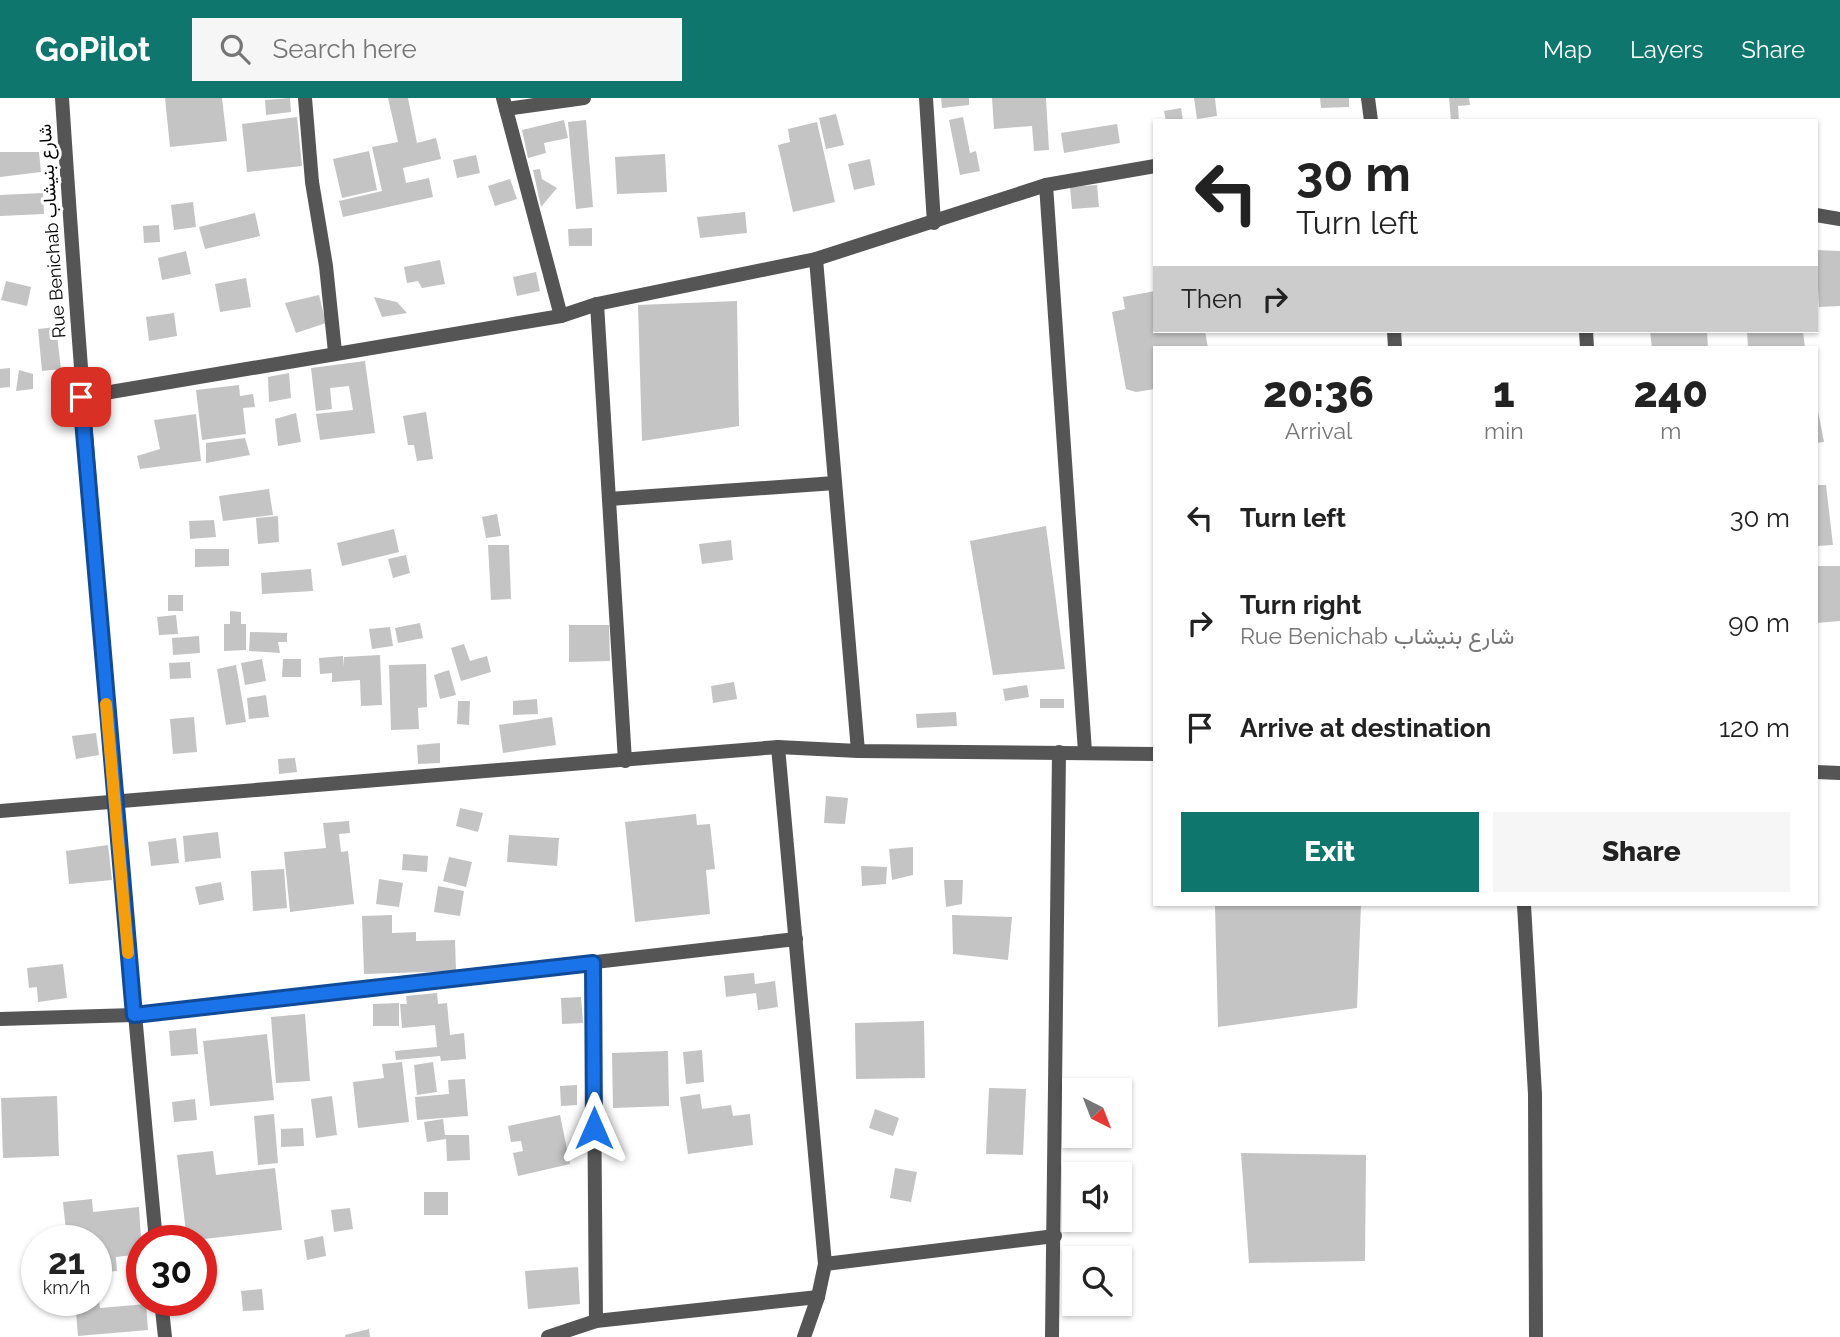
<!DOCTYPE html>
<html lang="en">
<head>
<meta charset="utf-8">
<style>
  body { margin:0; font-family:Raleway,Vazirmatn,sans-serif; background:#f6f6f6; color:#222; height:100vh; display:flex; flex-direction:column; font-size:26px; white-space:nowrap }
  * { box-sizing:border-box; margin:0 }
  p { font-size:23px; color:#767676 }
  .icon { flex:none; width:38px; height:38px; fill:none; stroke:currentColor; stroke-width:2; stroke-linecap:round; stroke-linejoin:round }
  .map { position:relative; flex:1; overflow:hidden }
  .panel { position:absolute; left:1153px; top:248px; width:665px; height:560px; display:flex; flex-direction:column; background:#fff; border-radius:0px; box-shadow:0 2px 5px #0004 }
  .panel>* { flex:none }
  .top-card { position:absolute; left:1153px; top:21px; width:665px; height:214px; border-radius:0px; box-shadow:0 2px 5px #0004; background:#fff; color:#222; overflow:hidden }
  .needle { width:46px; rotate:138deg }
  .controls { position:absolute; left:1062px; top:980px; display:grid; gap:14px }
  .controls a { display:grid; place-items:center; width:70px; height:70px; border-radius:0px; background:#fff; box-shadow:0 2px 5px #0004; font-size:35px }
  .speed { position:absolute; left:21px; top:1127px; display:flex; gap:14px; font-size:35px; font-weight:700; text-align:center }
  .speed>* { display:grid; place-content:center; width:91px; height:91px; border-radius:50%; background:#fff; box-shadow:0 2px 5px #0004; line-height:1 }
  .speed small { font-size:18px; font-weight:400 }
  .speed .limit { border:10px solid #d22; background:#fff; color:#111 }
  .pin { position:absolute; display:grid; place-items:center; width:60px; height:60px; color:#fff; margin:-30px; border-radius:14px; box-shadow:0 4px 10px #0006 }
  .me { position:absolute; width:77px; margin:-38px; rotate:0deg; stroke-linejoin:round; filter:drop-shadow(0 0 5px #0008) }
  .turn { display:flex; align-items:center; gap:24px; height:147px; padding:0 28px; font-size:32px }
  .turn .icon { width:91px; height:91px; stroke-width:2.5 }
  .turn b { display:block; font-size:49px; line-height:60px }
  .then { display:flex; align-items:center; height:66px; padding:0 28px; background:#0003; gap:14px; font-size:26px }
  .eta { display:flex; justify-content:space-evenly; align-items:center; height:119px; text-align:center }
  .eta b { font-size:42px; font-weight:800; line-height:49px }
  .action { display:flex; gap:14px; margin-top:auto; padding:14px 28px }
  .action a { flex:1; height:80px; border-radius:0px; background:#0f766e; color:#fff; font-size:28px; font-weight:800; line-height:80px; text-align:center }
  .action a+a { background:#f6f6f6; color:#222 }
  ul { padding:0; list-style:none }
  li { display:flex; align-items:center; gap:21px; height:105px; padding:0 28px }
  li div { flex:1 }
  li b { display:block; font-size:26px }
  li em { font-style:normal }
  header { display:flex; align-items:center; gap:42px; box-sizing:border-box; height:98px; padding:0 35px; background:#0f766e; color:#fff }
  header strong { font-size:33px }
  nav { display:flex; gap:38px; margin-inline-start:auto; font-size:24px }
  .search { width:490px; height:63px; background:#f6f6f6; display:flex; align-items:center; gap:18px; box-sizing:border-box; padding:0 24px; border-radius:0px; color:#767676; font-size:26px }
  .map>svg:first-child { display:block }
  .building { fill:#c4c4c4 }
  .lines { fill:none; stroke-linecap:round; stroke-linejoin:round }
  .minor { stroke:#555; stroke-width:14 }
  .route-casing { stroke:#114b97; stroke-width:18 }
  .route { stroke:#1a73e8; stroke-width:12 }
  .slow { stroke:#f59e0b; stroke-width:12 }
  .labels { text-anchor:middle; stroke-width:6; stroke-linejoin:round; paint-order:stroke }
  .street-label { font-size:18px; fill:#000; stroke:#fff }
</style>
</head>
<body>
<header>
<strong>GoPilot</strong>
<div class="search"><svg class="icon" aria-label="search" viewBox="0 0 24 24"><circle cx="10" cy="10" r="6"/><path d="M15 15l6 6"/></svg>Search here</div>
<nav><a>Map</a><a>Layers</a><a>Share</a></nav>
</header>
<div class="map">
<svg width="1840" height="1239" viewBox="0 0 1840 1239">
  <rect width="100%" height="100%" fill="#fff"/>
  <!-- building -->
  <g class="building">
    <polygon points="165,0 222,0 227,43 170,49"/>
    <polygon points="290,0 291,14 266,17 265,2"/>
    <polygon points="388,0 408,0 417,45 436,40 441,61 403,70 406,85 429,80 433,99 343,119 339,103 382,93 372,49 398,44"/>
    <polygon points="941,0 969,0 969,7 942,10"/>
    <polygon points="992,0 1046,0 1049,52 1034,53 1032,28 994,31"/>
    <polygon points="1194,0 1215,0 1217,18 1197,21"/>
    <polygon points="1320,0 1349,0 1349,9 1321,10"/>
    <polygon points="1449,0 1469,0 1470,7 1458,8 1459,23 1451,23"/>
    <polygon points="1181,10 1183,23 1166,23 1164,13"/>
    <polygon points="836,16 844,47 826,51 819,20"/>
    <polygon points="297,19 302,68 247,74 242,26"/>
    <polygon points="963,19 970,55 976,53 980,73 960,77 949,22"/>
    <polygon points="564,22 568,40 544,45 546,55 528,60 522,32"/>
    <polygon points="586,22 593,109 576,111 568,24"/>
    <polygon points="817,24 835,104 793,114 778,47 790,44 788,31"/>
    <polygon points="1117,26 1120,45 1064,55 1061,35"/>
    <polygon points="369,53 377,92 342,100 333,61"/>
    <polygon points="0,54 39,54 41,74 0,79"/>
    <polygon points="665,56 667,94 617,96 615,59"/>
    <polygon points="476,57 480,75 457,80 453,62"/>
    <polygon points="870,61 875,87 854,92 848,66"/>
    <polygon points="540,71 542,81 557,90 541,109 533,72"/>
    <polygon points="510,81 517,101 495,108 488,88"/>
    <polygon points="1097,87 1099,109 1072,111 1070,89"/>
    <polygon points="43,95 44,116 0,118 0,97"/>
    <polygon points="193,104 196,129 174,132 171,107"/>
    <polygon points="745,114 747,135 700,140 697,119"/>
    <polygon points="255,115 260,138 205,151 199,129"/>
    <polygon points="159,127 160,144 144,145 143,128"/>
    <polygon points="592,130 592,148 569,148 568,131"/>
    <polygon points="1816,152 1840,153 1840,208 1819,209"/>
    <polygon points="186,153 191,176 162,182 158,160"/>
    <polygon points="440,162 445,186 422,190 418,183 407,185 404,169"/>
    <polygon points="536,174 540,193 517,198 513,179"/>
    <polygon points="246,180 251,209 220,214 215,186"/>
    <polygon points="6,183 31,189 27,208 1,202"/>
    <polygon points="1155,193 1155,233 1205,233 1208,250 1155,250 1155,291 1136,294 1126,291 1112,214 1125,211 1123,199"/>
    <polygon points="319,197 326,225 296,235 285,205"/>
    <polygon points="374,199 397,204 407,215 382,219"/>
    <polygon points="737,203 739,328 642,343 638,207"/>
    <polygon points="174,215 177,238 149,243 146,219"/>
    <polygon points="56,229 61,271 42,273 38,231"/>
    <polygon points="1650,233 1707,233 1708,250 1652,250"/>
    <polygon points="1747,233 1803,233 1805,250 1748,250"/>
    <polygon points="365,263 375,335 320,342 316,316 353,312 349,288 330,290 332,311 316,313 311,270"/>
    <polygon points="10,270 10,289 0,290 0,271"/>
    <polygon points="19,272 33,276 33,291 16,293"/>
    <polygon points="289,275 291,300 269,304 268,279"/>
    <polygon points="239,287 240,298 253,296 255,309 243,310 246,336 202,342 196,292"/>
    <polygon points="1816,303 1824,344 1816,345"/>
    <polygon points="426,314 433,361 417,363 414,347 408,347 403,318"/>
    <polygon points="296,315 301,344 278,348 275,321"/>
    <polygon points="196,316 201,363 140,371 137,358 160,351 154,322"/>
    <polygon points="245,340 250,357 206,365 206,345"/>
    <polygon points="1816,387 1826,387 1833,447 1816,448"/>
    <polygon points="269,391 273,417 223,423 219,398"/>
    <polygon points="497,416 501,438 486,440 482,419"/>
    <polygon points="278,418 279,444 258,446 256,420"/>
    <polygon points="214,422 216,439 190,441 189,423"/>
    <polygon points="1046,428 1065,571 993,577 970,443"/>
    <polygon points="394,431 399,454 342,468 337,445"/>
    <polygon points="731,442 733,462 702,466 699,446"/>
    <polygon points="488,447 509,447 511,501 491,502"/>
    <polygon points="195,451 229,451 229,468 195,469"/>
    <polygon points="406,457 410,475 393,480 388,461"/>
    <polygon points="1816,468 1840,468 1840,523 1816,525"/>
    <polygon points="311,471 313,493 262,496 261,475"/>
    <rect x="168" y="497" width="15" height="16"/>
    <polygon points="230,513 241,514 241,526 246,526 246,552 224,553 224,526 230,526"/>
    <polygon points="176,517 178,536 159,537 157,519"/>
    <polygon points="420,525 423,540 398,545 395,530"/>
    <polygon points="569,527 609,527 610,563 569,564"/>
    <polygon points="390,529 393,548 372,551 369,531"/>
    <polygon points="250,534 287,535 287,544 278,544 280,555 249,553"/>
    <polygon points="199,538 200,555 173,557 172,540"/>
    <polygon points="464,546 470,563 487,558 491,574 461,583 451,550"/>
    <polygon points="380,557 382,607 361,608 360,582 332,584 332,575 320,576 319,560 343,558 344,569 344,559"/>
    <polygon points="262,561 266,583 245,587 241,565"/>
    <polygon points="283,561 301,561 301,579 282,579"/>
    <polygon points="190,564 191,580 170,581 169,565"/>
    <polygon points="426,566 427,609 418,610 419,631 391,632 389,567"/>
    <polygon points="236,567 246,624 226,627 217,571"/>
    <polygon points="449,572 456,597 440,601 434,577"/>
    <polygon points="734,584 737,601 713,605 711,588"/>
    <polygon points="1027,587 1029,599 1005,603 1003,591"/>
    <polygon points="266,597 269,619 249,621 247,600"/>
    <polygon points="537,601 538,616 513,617 513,603"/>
    <rect x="1040" y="601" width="24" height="9"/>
    <polygon points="458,603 470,603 469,627 457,626"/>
    <polygon points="956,614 957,628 917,630 916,616"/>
    <polygon points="194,619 197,654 173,656 170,621"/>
    <polygon points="552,619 556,647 503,655 499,627"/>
    <polygon points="96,635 99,657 76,661 72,638"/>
    <polygon points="440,645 440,665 418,666 417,647"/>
    <polygon points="295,660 297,674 279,676 278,661"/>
    <polygon points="826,698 848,700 845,726 824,725"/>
    <polygon points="460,710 483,715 478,734 456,728"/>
    <polygon points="696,716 697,727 710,726 715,771 706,772 710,816 635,824 625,724"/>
    <polygon points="349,723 350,735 339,736 341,754 348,753 354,806 290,814 284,754 326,750 323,725"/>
    <polygon points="218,734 221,760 185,764 183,738"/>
    <polygon points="509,737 559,740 557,768 507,764"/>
    <polygon points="176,740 179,765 151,768 148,744"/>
    <polygon points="108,747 112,782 69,786 66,753"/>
    <polygon points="913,749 913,777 892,782 889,751"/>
    <polygon points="403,756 428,758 427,774 402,772"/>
    <polygon points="449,759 472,764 466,789 443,783"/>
    <polygon points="861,768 887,769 886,786 862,788"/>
    <polygon points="284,771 287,810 253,813 251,773"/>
    <polygon points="379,781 403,785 399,809 376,806"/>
    <polygon points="944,782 963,782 962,806 946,809"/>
    <polygon points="221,784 224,802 199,807 195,789"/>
    <polygon points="438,788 464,793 460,818 434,814"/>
    <polygon points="1215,807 1361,807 1357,910 1218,929"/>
    <polygon points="392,817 392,835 416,834 416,843 455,842 456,873 364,876 362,818"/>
    <polygon points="952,817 1012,819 1008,862 953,856"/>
    <polygon points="63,866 67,900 38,904 37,889 29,890 27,870"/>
    <polygon points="754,875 755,886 775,883 778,909 758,912 756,895 726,899 724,878"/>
    <polygon points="437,895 438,906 447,905 450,937 464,935 466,961 441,963 440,958 396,962 395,953 437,949 435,927 402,930 400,906 407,906 406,898"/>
    <polygon points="581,899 583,925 562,926 561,900"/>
    <polygon points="399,905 399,928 373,928 373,906"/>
    <polygon points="305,916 310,983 276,985 271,919"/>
    <polygon points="924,923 925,980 856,981 855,925"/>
    <polygon points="196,930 198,956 171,958 169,933"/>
    <polygon points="267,936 274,1002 210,1008 203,943"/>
    <polygon points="702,952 704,984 686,986 683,954"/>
    <polygon points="668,953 669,1008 613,1010 612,955"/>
    <polygon points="402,964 409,1024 358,1030 353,984 384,980 382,966"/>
    <polygon points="433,964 437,994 417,997 414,967"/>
    <polygon points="465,981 468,1018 417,1022 415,999 449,996 448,982"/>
    <polygon points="577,987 577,1007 561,1008 560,988"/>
    <polygon points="989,990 1026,991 1023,1057 986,1056"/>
    <polygon points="700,996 702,1011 731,1007 733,1018 750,1016 753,1047 688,1056 680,999"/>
    <polygon points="57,998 59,1058 3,1060 1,1000"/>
    <polygon points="332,998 337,1037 316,1040 311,1001"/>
    <polygon points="195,1001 197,1022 174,1024 172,1004"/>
    <polygon points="875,1011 899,1020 893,1038 869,1030"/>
    <polygon points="274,1016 278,1065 258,1067 254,1018"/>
    <polygon points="560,1017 570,1066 518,1078 513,1055 523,1053 521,1043 511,1044 508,1028"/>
    <polygon points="443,1021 445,1037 469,1037 470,1062 447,1063 446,1041 427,1044 424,1024"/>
    <polygon points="303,1030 304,1048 281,1049 281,1031"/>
    <polygon points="213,1053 216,1077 275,1070 282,1132 187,1143 177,1057"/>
    <polygon points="1241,1055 1366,1057 1365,1163 1249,1165"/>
    <polygon points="895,1070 917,1074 911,1104 890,1100"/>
    <rect x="424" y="1094" width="24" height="23"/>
    <polygon points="92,1101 93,1114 139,1109 142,1156 116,1159 117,1173 96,1175 96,1143 67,1143 63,1104"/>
    <polygon points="350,1110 353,1131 334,1134 331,1112"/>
    <polygon points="323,1138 326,1158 307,1162 304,1142"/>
    <polygon points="578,1169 580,1206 528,1211 525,1173"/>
    <polygon points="96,1185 100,1210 146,1206 148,1232 78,1238 75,1202 96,1202"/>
    <polygon points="262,1191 264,1212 243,1213 241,1193"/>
    <polygon points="369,1231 370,1239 345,1239 345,1237"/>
  </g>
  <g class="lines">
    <!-- minor -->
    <g class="minor">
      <path d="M62 0C87 382 120 762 156 1143"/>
      <polyline points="305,0 312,84 326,168 335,254"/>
      <polyline points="503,0 561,218"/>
      <polyline points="926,0 934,125"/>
      <polyline points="1368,0 1371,23"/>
      <polyline points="506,11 584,0"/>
      <polyline points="1046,87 1085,654"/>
      <polyline points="1816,117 1840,121"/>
      <polyline points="816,161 858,653"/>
      <polyline points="597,206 625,663"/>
      <polyline points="1394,233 1395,250"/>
      <polyline points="1586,233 1587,250"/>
      <polyline points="81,299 561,218 597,206 816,161 1046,87 1155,68"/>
      <polyline points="609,401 835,385"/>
      <polyline points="778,649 825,1166 818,1199 804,1239"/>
      <polyline points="1816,674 1840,675"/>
      <polyline points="0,713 778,649 858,653 1155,656"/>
      <polyline points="1524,807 1535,996 1536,1239"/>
      <polyline points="593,865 596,1223"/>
      <polyline points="0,921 134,917 796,841"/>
      <polyline points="825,1166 1055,1138"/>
      <polyline points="161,1202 165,1239"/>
      <polyline points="548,1239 596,1223 818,1199"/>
      <polyline points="1052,1239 1059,654"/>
    </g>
  </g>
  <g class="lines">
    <!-- route casing -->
    <g class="route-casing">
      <polyline id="route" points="81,299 134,917 593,865 594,1030"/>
    </g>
    <!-- route -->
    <use href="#route" class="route"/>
    <!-- slow -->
    <polyline class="slow" points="106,606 128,855"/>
  </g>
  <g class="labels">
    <!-- street labels -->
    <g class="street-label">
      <text transform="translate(52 133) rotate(-94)" y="6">Rue Benichab شارع بنيشاب</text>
    </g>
  </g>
</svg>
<div class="controls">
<a><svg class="needle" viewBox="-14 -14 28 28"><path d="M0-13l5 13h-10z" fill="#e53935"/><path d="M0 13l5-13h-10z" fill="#767676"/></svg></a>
<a><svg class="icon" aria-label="sound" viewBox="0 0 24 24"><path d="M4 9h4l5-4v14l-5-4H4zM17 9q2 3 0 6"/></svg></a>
<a><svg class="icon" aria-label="search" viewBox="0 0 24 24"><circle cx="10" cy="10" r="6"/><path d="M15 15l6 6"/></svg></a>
</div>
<div class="speed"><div>21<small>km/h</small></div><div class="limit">30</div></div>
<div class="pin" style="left:81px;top:299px;background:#d93025"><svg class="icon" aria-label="arrive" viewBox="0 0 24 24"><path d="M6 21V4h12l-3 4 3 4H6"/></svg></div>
<svg class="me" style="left:594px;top:1030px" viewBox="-20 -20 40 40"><path d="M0-17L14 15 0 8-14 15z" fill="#1a73e8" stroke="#fff" stroke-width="4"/></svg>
<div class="top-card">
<div class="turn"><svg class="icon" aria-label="left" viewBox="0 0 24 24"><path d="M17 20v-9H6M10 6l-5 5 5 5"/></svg><div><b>30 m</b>Turn left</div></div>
<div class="then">Then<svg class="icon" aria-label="right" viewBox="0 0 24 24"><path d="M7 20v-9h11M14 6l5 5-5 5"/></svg></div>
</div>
<section class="panel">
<div class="eta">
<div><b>20:36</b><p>Arrival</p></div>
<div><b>1</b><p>min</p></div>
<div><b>240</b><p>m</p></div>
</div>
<ul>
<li><svg class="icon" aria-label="left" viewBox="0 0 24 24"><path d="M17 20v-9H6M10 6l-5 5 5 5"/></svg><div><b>Turn left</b></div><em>30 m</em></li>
<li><svg class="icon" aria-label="right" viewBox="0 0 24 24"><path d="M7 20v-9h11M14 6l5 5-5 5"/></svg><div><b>Turn right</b><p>Rue Benichab شارع بنيشاب</p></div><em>90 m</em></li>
<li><svg class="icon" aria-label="arrive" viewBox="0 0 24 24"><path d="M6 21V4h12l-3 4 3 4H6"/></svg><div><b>Arrive at destination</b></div><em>120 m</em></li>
</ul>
<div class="action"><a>Exit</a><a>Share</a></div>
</section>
</div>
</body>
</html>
